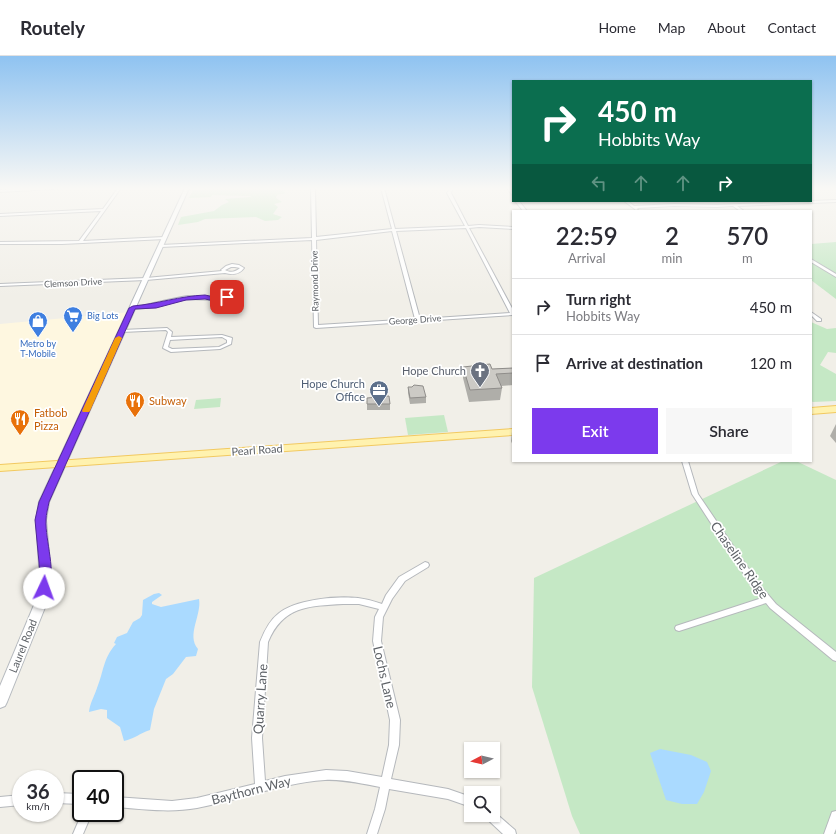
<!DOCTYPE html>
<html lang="en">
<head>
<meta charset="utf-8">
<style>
  body { margin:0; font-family:Lato,sans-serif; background:#f7f7f7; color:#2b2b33; height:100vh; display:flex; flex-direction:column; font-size:15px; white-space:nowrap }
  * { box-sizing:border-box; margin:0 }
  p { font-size:13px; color:#7c7c81 }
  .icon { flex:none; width:22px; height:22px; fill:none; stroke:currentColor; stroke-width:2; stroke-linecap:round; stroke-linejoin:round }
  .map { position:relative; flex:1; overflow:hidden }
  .drawer { position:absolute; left:512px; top:154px; width:300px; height:252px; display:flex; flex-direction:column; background:#fff; border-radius:0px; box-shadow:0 1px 3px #0004 }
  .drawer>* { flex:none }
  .hud { position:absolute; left:512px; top:24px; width:300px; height:122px; border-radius:0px; box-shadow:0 1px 3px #0004; background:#0b6e4f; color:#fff; overflow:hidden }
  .needle { width:26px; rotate:263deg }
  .buttons { position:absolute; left:464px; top:686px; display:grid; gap:8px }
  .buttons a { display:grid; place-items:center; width:36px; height:36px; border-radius:0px; background:#fff; box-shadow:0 1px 3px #0004; font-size:20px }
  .speed { position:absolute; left:12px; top:714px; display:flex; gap:8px; font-size:20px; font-weight:700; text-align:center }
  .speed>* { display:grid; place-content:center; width:52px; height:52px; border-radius:50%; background:#fff; box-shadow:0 1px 3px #0004; line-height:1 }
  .speed small { font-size:10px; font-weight:400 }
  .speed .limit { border:2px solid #111; border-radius:6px; background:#fff; color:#111 }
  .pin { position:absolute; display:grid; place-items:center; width:34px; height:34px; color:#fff; margin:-17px; border-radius:8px; box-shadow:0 2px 6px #0006 }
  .me { position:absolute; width:44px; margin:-22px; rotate:3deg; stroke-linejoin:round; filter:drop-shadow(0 0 3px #0008) }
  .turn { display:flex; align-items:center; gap:14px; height:84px; padding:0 20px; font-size:18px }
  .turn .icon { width:52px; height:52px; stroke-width:2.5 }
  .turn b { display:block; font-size:28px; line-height:34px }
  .lanes { display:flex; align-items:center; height:38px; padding:0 20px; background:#0003; justify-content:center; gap:20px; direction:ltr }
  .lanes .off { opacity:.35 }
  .eta { display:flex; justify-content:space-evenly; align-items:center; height:68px; text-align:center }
  .eta b { font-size:24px; font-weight:600; line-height:28px }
  .primary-button { display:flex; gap:8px; margin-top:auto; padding:8px 20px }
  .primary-button a { flex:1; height:46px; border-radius:0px; background:#7c3aed; color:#fff; font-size:16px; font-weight:600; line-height:46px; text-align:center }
  .primary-button a+a { background:#f7f7f7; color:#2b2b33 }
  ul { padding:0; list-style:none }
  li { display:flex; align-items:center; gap:12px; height:56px; padding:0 20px; border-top:1px solid #e1e1e2 }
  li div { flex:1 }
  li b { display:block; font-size:15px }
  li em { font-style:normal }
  header { display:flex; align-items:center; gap:24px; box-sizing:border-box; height:56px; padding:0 20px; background:#fff; border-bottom:1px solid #e1e1e2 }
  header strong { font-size:19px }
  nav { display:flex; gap:22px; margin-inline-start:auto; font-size:14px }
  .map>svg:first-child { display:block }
  .commercial { fill:#fef7e0 }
  .green { fill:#c5e8c5 }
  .water { fill:#aadaff }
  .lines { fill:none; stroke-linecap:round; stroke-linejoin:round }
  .street-casing { stroke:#b5b8bc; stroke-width:2 }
  .secondary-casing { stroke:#b6babf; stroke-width:2 }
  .primary-casing { stroke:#f2c960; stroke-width:2 }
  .street { fill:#fff; fill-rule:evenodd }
  .secondary { fill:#fff; fill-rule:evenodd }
  .primary { fill:#fff2af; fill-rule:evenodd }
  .wall { fill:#afaea9 }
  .building { fill:#cccac5; stroke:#8f8d8a }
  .route { fill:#7c3aed; stroke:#51269a }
  .slow { fill:#f59e0b }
  .labels { text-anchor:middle; stroke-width:3.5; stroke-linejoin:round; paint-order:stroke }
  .far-street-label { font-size:9px; fill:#5f6368; stroke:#fff }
  .far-shop-label { font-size:9px; fill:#366cbe; stroke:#fff; text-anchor:start }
  .worship-label { font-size:11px; fill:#5b616d; stroke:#fff; text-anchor:end }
  .service-label { font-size:11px; fill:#4e5e75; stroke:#fff; text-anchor:end }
  .food-label { font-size:11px; fill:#c56008; stroke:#fff; text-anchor:start }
  .street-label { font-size:11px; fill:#5f6368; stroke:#fff }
  .near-street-label { font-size:13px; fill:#5f6368; stroke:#fff }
</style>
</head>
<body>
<header>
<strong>Routely</strong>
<nav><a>Home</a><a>Map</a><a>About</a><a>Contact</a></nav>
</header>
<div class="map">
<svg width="836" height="778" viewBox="0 0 836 778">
  <rect width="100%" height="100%" fill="#f1efe8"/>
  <!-- commercial -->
  <polygon class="commercial" points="131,256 61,407 0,412 0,268"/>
  <!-- green -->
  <g class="green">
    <polygon points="234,132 285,132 281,134 286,137 277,139 276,142 282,146 274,148 278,151 273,158 282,161 278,164 265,165 256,161 205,163 198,166 178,169 181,161 214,155 222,149 229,146 225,143 250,141 251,140 212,139 211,141 189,142 193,134"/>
    <polygon points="836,186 836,243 811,224 811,188"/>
    <polygon points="811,266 827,273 836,272 836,297 828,296 820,309 836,318 836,345 813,346 811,345"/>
    <polygon points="221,342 220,351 194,353 196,344"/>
    <polygon points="444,359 448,376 408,379 405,362"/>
    <polygon points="783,405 796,405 836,424 836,778 580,778 572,760 532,631 534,522"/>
  </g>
  <!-- water -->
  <g class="water">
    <path d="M159 537 162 539 152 546V548L161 551 199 543C202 559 186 579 198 593L196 600 186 601 173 618 166 623 154 653 150 674C140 677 134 683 124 685L120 671 107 662V654L101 653 89 656C90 647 94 641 97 632 104 615 103 602 116 588L114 587 117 581 127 577 133 566 140 562 142 559 143 544 154 538Z"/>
    <polygon points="660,693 691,699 707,706 711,715 704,736 697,748 682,748 666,744 650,697"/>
  </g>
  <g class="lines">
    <!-- street casing -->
    <g class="street-casing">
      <g id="street">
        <polygon points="41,132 68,132 0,136 0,134"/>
        <polygon points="118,132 121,132 83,185 164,181 165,181 165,183 62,188 0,188 0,186 79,185 101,155 0,160 0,158 103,153"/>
        <path d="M311 132H315L316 181 392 173 381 132H384L395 173 465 170 447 137 450 132H453L451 137 468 170 479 169 513 171V173L479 171 469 172 513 254V259L316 272 314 271 312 184 161 191 159 190 161 189 312 182ZM466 172 510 257 420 263 396 175ZM392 175 415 263 318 269 316 184Z"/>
        <polygon points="507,132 510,132 513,137 513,140"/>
        <polygon points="836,144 836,146 737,150 744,155 740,155 733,150 717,151 674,150 637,152 638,153 636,154 624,145 628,145 634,150 674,148 717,149"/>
        <polygon points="515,145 519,145 527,155 523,155"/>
        <polygon points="811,203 836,218 836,221 811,206"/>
        <path d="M232 208 239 209 244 212C239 219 232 219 225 217L146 224 0 230V228L146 222 222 215 221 214 226 210ZM231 211H235L240 212C236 216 230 217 225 214Z"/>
        <path d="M188 240 220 242 231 241 238 242 239 245C233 251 225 252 216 249L217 244 188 243 172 246 145 252 133 253 131 252C136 249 144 250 150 248 163 245 175 242 188 240ZM229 243H233L235 245 228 248 220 247 221 244Z"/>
        <polygon points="811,256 821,263 821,265 817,265 811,259"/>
        <path d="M167 272 172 276 171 281 222 279 232 282 231 288 220 293 171 296 163 292 168 276 166 274 122 276 120 275 122 274ZM222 281 227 284V287L219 291 172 293 168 291 170 284Z"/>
        <polygon points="682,405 688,405 698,438 759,528 776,548 836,596 836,605 833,604 770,552 766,547 679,575 676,574 675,572 676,570 762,542 753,532 692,438"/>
        <path d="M425 506 428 507 429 509 428 511 405 525 392 543 383 561 381 585 400 664 399 689 391 723 448 733 471 741V751L448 743 389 733 385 753 377 778H367L375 753 380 731C362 728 344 723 325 724 281 727 240 744 197 752 170 757 142 753 115 751V741L172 745 197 742 255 728 252 682 260 586C264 576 269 565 278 558 295 543 336 540 358 542 366 543 374 545 382 548L386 539 399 521ZM343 548H359L379 553 375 561 373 585 390 664 389 689 382 721 347 715 326 714 285 720 265 725 262 682 268 586C283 550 308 550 343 548Z"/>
        <polygon points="55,737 81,738 81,748 55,747"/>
        <polygon points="21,739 21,749 0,751 0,741"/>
        <polygon points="493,755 515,774 516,778 503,778 487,763 486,759 493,759"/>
        <polygon points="836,755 836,773 834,778 824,778 832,756"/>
        <polygon points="82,757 92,757 83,778 73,778"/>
      </g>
    </g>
    <!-- secondary casing -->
    <g class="secondary-casing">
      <polygon id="secondary" points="185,132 189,132 49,446 46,464 51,522 46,549 7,646 5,650 0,652 0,630 34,549 38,529 39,509 36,464 39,446"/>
    </g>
    <!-- primary casing -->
    <g class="primary-casing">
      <g id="primary">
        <polygon points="836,350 836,356 811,358 811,352"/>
        <polygon points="513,373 513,379 0,415 0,409"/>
      </g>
    </g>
    <!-- street -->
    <use href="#street" class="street"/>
    <!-- secondary -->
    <use href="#secondary" class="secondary"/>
    <!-- primary -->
    <use href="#primary" class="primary"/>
  </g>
  <!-- wall -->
  <g class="wall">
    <polygon points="513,304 513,329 501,330 502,332 500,344 469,346 463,322 463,311 492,313 512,312"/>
    <polygon points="408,331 426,341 426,347 410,348 408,337"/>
    <polygon points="367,342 390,348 390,354 367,354"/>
    <polygon points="836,368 836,387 830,380"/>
    <polygon points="512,376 513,376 513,390 511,385"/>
  </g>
  <!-- building -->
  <g class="building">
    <polygon points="490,308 492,313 513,312 513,317 496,318 502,332 470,334 463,311"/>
    <polygon points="414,329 423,330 426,341 410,342 408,331 412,331"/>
    <polygon points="389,340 390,348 367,348 367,342"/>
  </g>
  <!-- sky -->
  <linearGradient id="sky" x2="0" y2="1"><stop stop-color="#8fc3f1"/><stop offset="0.55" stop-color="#f9f8f5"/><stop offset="1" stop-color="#f9f8f5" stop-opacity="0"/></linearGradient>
  <rect width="836" height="241" fill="url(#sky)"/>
  <!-- route -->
  <path class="route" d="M205 239 219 242 227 239 230 241 219 246 205 243 186 244 156 252 135 253 49 446C48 452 46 458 46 464 45 484 57 518 48 535L44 537 40 535 38 532 40 517 35 464 39 446 129 252 133 250C157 248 180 240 205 239Z"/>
  <!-- slow -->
  <polygon class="slow" points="119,280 122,282 90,355 89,356 83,356 82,355 115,282"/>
  <!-- icons -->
  <defs>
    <g id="supermarket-pin" transform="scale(1)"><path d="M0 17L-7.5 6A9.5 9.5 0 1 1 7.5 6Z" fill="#3f7fe0" stroke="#fff"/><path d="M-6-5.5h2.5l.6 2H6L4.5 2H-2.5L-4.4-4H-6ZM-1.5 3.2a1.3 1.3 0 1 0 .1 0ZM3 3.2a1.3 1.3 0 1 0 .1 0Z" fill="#fff"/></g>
    <g id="shop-pin" transform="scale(1)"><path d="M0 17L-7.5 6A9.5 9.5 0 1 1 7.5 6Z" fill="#3f7fe0" stroke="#fff"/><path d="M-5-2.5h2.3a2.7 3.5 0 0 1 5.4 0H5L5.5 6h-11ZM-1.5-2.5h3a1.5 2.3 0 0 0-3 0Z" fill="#fff"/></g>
    <g id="church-pin" transform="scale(1)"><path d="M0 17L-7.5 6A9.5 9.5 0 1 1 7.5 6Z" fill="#6b7280" stroke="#fff"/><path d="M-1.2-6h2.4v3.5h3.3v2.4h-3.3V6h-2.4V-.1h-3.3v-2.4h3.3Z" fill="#fff"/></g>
    <g id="office-pin" transform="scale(1)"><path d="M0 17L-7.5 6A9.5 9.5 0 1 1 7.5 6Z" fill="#5c6f8a" stroke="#fff"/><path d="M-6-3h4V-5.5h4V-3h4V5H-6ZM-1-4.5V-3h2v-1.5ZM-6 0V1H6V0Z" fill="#fff"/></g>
    <g id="restaurant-pin" transform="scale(1)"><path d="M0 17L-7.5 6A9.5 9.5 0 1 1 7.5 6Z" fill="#e8710a" stroke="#fff"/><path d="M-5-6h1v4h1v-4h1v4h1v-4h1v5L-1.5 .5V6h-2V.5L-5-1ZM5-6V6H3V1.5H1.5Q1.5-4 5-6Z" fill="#fff"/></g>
  </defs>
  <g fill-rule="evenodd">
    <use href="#supermarket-pin" x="73" y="260"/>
    <use href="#shop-pin" x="38" y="265"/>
    <use href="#church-pin" x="480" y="315"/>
    <use href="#office-pin" x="379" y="334"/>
    <use href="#restaurant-pin" x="135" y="345"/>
    <use href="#restaurant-pin" x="20" y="363"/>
  </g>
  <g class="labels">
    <!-- far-street labels -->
    <g class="far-street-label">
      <text transform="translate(315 225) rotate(-91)" y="3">Raymond Drive</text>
      <text transform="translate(73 227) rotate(-3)" y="3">Clemson Drive</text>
      <text transform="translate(415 264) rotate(-4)" y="3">George Drive</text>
    </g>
    <!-- far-shop labels -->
    <g class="far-shop-label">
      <text x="87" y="263">Big Lots</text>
      <text x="38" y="291" text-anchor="middle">Metro by<tspan x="38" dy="10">T-Mobile</tspan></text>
    </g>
    <!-- worship labels -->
    <g class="worship-label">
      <text x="466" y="319">Hope Church</text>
    </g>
    <!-- service labels -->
    <g class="service-label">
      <text x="365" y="332">Hope Church<tspan x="365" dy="13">Office</tspan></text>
    </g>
    <!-- food labels -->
    <g class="food-label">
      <text x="149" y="349">Subway</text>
      <text x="34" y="361">Fatbob<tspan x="34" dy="13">Pizza</tspan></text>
    </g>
    <!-- street labels -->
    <g class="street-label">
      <text transform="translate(257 394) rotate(-4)" y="4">Pearl Road</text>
      <text transform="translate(23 590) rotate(-68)" y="4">Laurel Road</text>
    </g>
    <!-- near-street labels -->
    <g class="near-street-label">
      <text transform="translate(740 504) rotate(55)" y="5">Chaseline Ridge</text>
      <text transform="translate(385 621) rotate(77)" y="5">Lochs Lane</text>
      <text transform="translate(260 643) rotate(-86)" y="5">Quarry Lane</text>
      <text transform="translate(251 734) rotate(-14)" y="5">Baythorn Way</text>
    </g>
  </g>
</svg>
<div class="buttons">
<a><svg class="needle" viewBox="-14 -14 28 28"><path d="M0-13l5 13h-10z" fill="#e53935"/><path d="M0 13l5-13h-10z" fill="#7c7c81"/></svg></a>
<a><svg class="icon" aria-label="search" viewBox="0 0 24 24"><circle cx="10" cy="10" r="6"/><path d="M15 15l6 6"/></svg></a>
</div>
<div class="speed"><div>36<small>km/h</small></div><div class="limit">40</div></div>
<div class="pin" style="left:227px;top:241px;background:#d93025"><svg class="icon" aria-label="arrive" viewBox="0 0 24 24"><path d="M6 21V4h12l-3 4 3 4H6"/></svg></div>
<svg class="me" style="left:44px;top:532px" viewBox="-20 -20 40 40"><circle r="19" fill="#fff"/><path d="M0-13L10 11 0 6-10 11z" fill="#7c3aed"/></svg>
<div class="hud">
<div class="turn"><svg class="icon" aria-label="right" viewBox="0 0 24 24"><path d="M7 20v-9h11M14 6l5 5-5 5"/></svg><div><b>450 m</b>Hobbits Way</div></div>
<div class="lanes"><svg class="icon off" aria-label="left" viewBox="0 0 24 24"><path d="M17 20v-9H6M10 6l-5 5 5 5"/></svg><svg class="icon off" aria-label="ahead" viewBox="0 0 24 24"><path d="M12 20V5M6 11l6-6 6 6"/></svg><svg class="icon off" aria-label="ahead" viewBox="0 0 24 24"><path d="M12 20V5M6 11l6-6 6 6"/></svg><svg class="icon" aria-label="right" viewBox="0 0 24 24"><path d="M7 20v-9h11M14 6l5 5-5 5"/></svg></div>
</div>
<section class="drawer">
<div class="eta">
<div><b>22:59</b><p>Arrival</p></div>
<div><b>2</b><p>min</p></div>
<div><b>570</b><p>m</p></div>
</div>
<ul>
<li><svg class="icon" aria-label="right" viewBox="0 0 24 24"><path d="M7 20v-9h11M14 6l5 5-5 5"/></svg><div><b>Turn right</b><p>Hobbits Way</p></div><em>450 m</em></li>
<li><svg class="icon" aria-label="arrive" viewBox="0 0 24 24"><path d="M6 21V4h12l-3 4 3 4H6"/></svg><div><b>Arrive at destination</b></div><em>120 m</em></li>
</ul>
<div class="primary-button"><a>Exit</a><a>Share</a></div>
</section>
</div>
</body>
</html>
